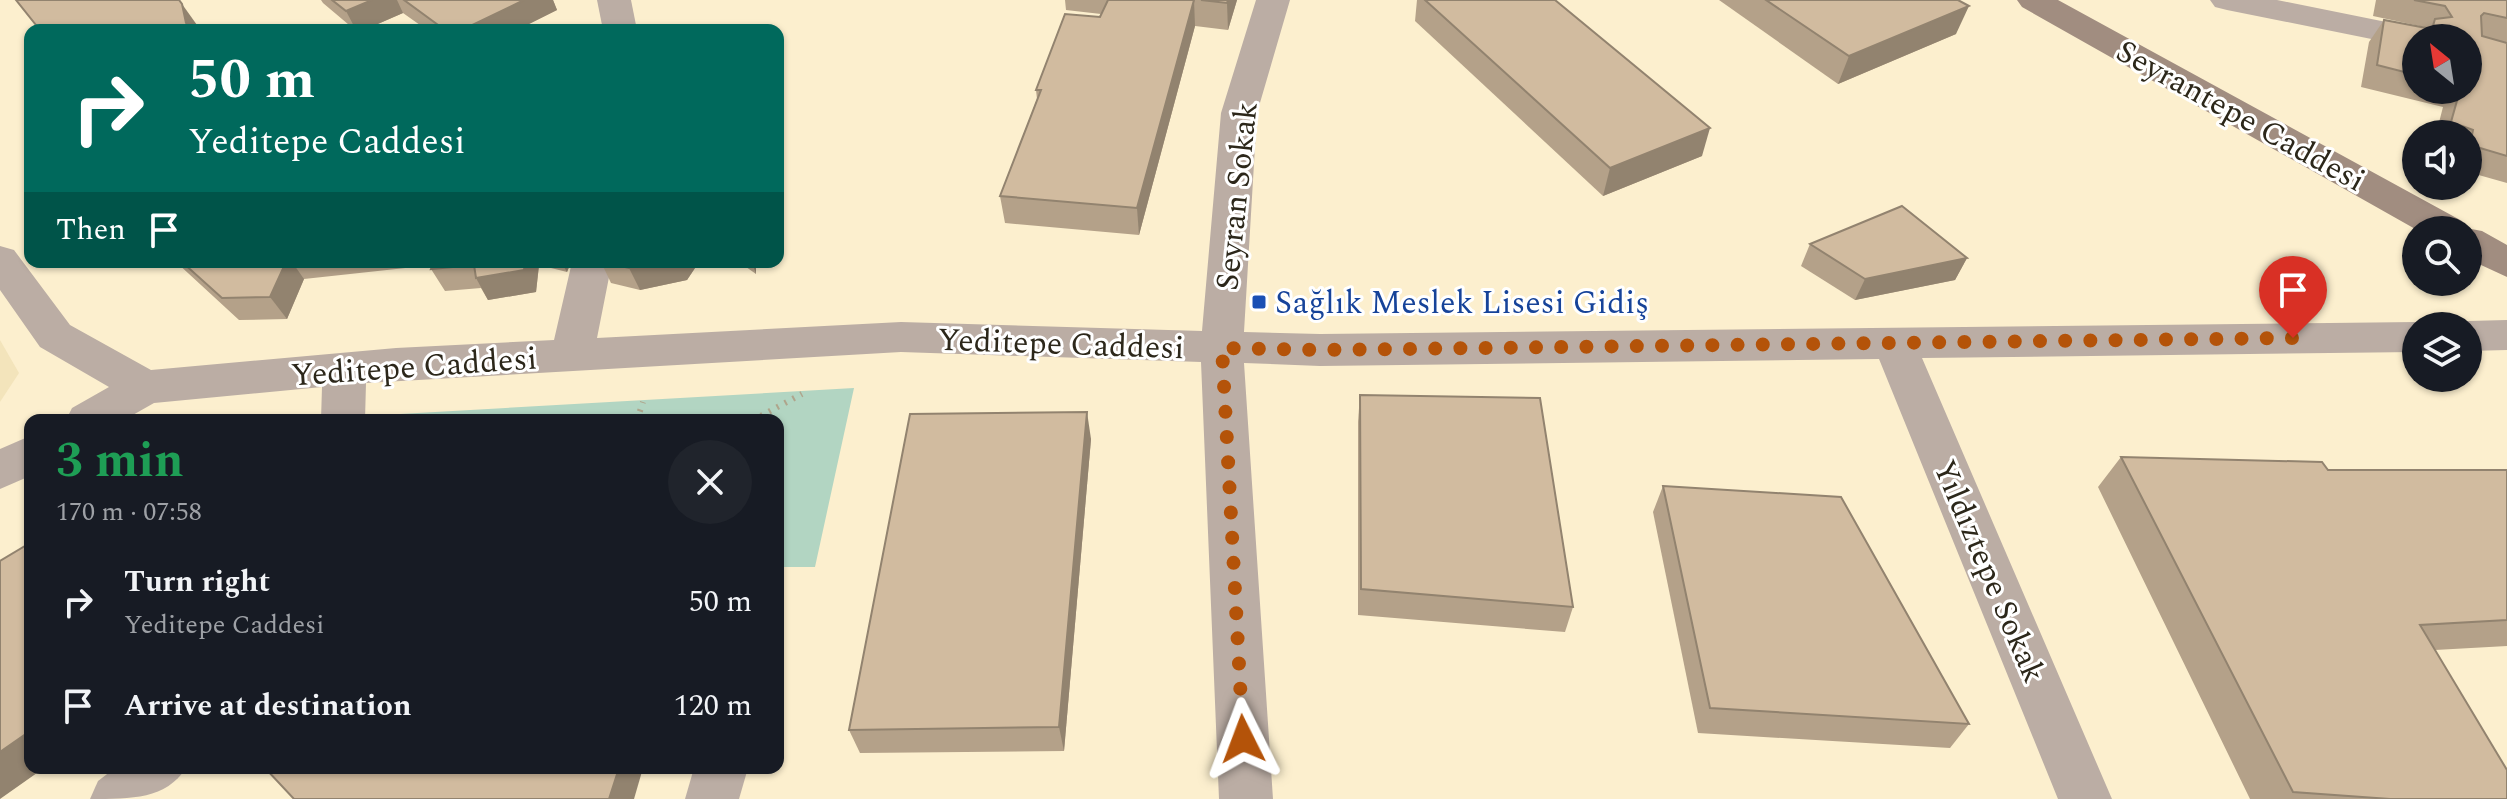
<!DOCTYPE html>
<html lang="en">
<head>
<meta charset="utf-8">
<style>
  body { margin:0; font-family:Spectral,serif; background:#20242c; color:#f1f3f6; height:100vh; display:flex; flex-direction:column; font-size:30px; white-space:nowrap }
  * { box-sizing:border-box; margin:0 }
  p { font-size:26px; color:#9ea1a6 }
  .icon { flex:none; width:44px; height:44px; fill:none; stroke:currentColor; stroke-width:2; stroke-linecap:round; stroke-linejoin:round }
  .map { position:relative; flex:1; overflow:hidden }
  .side { position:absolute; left:24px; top:414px; width:760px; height:360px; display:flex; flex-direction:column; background:#171b24; border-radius:16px; box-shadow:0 2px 6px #0004 }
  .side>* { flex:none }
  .hud { position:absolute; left:24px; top:24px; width:760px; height:244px; border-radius:16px; box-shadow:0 2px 6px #0004; background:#00695c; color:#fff; overflow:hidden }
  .needle { width:52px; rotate:330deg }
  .controls { position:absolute; left:2402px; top:24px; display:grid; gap:16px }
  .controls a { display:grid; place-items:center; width:80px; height:80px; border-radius:50%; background:#171b24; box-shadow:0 2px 6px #0004; font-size:40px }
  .pin { position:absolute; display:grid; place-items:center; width:68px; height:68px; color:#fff; margin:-82px -34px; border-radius:50% 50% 50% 0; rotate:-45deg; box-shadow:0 0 8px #0007 }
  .pin .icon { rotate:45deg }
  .me { position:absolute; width:88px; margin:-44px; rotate:357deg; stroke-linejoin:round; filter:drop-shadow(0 0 6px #0008) }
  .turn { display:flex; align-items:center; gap:28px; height:168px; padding:0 32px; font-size:36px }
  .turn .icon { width:104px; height:104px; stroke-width:2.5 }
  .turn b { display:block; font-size:56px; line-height:68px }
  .then { display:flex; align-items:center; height:76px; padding:0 32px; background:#0003; gap:16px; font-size:30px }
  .round { display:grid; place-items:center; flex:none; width:84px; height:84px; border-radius:42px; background:#20242c }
  .summary { display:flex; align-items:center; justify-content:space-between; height:136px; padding:0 32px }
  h1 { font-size:48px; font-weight:700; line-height:60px; color:#1e9e55 }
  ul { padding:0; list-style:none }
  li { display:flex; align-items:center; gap:24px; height:104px; padding:0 32px }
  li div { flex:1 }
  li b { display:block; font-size:30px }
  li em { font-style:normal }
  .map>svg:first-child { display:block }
  .built { fill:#f3e4bb }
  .green { fill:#b2d5c2 }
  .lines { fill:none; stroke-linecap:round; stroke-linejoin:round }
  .path { stroke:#afa58c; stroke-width:6; stroke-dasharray:2 7; stroke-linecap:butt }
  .street { fill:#bbada4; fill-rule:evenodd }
  .secondary { fill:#a18d80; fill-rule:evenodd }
  .wall { fill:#b4a189; fill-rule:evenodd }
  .shaded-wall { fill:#92836f }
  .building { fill:#d1bb9f; stroke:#92836f; stroke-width:2 }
  .route { stroke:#b45309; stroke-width:14; stroke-dasharray:0 25.2 }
  .transit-dot { fill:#1a4fb4; stroke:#fff; stroke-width:3 }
  .labels { text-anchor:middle; stroke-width:6; stroke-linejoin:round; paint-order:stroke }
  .street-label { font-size:32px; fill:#2c271a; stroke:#fff }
  .transit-label { font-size:32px; fill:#164399; stroke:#fff; text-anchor:start }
</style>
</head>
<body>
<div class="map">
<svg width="2507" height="799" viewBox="0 0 2507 799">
  <rect width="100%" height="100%" fill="#fcefce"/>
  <!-- built -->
  <polygon class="built" points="0,340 19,373 0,402"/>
  <!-- green -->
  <polygon class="green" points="854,388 815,567 778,567 778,420 401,420 400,414"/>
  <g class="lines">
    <!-- path -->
    <g class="path">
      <polyline points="637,420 643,402"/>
      <polyline points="753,420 802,394"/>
    </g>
    <!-- street -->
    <g class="street">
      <polygon points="597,0 631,0 637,30 603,30"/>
      <polygon points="1256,0 1290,0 1257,113 1244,332 1320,334 2416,322 2430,326 2416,326 2416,352 1922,358 2112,799 2058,799 1879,359 1320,366 1244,363 1273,799 1219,799 1201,362 901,352 366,383 365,420 321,420 322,387 154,403 124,420 66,420 72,408 109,387 40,347 0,290 0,246 14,250 70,325 151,370 396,348 554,340 572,262 612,262 597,338 901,322 1202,331 1221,113"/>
      <polygon points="2210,0 2277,0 2416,28 2428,31 2433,38 2416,38 2416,48 2227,10 2215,7"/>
      <polygon points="2507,320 2507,350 2468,351 2468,326 2453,326 2468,321"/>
      <polygon points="30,436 30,476 0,489 0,449"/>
      <path d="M115 768H186C166 799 132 799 90 799L98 781Z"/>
      <polygon points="694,768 748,768 739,799 685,799"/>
    </g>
    <!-- secondary -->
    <polygon class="secondary" points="2017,0 2058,0 2462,221 2466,228 2482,231 2507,245 2507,277 2468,259 2468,230 2417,230 2022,7"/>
  </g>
  <!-- wall -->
  <g class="wall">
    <polygon points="321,0 553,0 557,10 517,30 427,30 403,13 364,30 355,30 323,3"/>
    <polygon points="1065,0 1237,0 1228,30 1195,26 1139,235 1005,223 1000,196 1037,99 1036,90 1101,14 1066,10"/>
    <polygon points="1417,0 1555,0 1702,156 1603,196 1415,21"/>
    <polygon points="1719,0 1958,0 1956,34 1838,84"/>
    <path d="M2376 0H2507V183L2468 172V134H2436L2443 107 2361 87 2369 42 2384 20 2429 28 2373 16ZM2416 38 2468 90H2416Z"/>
    <polygon points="1810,244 1967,258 1955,280 1855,300 1801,266"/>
    <polygon points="176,262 571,262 567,272 539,265 536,292 488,300 481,288 445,291 431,269 433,265 304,279 287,319 239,320"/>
    <polygon points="601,262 699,262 687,280 640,290 611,283"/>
    <polygon points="739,262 756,262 756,274"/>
    <polygon points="1360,395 1573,607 1565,632 1358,615 1358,422"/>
    <polygon points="1091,439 1064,751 860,753 849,730"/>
    <polygon points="2121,457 2328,470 2507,470 2507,646 2435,650 2507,799 2250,799 2098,487"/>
    <polygon points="1663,486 1969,724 1950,748 1698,733 1653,512"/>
  </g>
  <!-- shaded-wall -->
  <g class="shaded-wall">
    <polygon points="372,0 397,0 403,13 364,30 356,30 346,11"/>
    <polygon points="524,0 553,0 557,10 517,30 462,30"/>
    <polygon points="1194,0 1195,26 1139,235 1137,208"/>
    <polygon points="1228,0 1237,0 1228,30 1227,3"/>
    <polygon points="182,4 197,25 198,30 186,23"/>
    <polygon points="1969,6 1956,34 1838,84 1849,56"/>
    <polygon points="1710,128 1702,156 1603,196 1610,168"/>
    <polygon points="1967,258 1955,280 1855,300 1865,279"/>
    <polygon points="286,262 292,262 304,279 287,319 270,297"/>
    <polygon points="525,262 538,262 539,265 536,292 488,300 476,278"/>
    <polygon points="561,262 571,262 567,272"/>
    <polygon points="659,262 699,262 687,280 640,290 629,268"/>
    <polygon points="752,262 756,262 756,274"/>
    <polygon points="1087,412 1091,439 1064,751 1059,727"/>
    <polygon points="30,731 30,768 44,768 0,799 0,752"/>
    <polygon points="619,768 643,768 634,799 609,799"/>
  </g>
  <!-- building -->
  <g class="building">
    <polygon points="16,0 179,0 182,4 186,23 197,30 40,30"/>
    <polygon points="332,0 372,0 346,11"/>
    <polygon points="404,0 524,0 462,30 445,30"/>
    <polygon points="1108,0 1194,0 1137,208 1000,196 1041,90 1036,90 1065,14 1100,17"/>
    <polygon points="1201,0 1228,0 1227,3"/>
    <polygon points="1425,0 1555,0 1710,128 1610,168"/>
    <polygon points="1766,0 1958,0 1969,6 1849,56"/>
    <polygon points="2414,0 2507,0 2507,18 2484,13 2481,16 2482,36 2507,43 2507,156 2470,145 2473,130 2451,122 2460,90 2468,90 2468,38 2416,38 2416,75 2377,65 2384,20 2432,29 2435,19 2452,17 2445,6"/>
    <polygon points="1902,206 1967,258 1865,279 1810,244"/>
    <polygon points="182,262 286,262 270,297 222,298"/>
    <polygon points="434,262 525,262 524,270 476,278 474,265 431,269"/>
    <polygon points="605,262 659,262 629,268"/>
    <polygon points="1360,395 1540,398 1573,607 1361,589"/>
    <polygon points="1087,412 1059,727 849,730 910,414"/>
    <polygon points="2121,457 2322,462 2328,470 2507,470 2507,620 2420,625 2507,770 2507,799 2390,799 2293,792"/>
    <polygon points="1663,486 1841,497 1969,724 1710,708"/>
    <polygon points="30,543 30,731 0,752 0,561"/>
    <polygon points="265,768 619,768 609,799 294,799"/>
  </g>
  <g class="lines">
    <!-- route -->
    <polyline class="route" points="1243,739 1222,348 1320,350 2293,338"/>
  </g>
  <!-- markers -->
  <rect class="transit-dot" x="1251" y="294" width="16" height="16" rx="4"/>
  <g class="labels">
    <!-- street labels -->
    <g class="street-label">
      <text transform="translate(2241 115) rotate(29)" y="11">Seyrantepe Caddesi</text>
      <text transform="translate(1236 196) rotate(-84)" y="11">Seyran Sokak</text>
      <text transform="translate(1061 343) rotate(2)" y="11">Yeditepe Caddesi</text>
      <text transform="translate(414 366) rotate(-4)" y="11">Yeditepe Caddesi</text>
      <text transform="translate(1990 571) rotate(67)" y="11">Yıldıztepe Sokak</text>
    </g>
    <!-- transit labels -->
    <g class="transit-label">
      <text x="1275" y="313">Sağlık Meslek Lisesi Gidiş</text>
    </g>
  </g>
</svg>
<div class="controls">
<a><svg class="needle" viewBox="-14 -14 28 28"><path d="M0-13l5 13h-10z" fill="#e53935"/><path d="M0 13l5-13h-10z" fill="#9ea1a6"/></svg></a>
<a><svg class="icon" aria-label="sound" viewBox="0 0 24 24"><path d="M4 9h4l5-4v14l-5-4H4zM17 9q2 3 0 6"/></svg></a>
<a><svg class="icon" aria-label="search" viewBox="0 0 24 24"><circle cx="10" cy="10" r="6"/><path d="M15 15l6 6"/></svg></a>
<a><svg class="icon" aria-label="layers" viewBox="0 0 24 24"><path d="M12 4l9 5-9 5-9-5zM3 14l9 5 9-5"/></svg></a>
</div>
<div class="pin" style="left:2293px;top:338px;background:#d93025"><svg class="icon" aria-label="arrive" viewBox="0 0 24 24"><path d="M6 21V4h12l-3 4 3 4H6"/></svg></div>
<svg class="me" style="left:1243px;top:739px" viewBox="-20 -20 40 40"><path d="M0-17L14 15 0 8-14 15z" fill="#b45309" stroke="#fff" stroke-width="4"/></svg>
<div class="hud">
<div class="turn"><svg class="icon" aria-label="right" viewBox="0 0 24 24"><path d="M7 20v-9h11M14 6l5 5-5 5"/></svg><div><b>50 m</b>Yeditepe Caddesi</div></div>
<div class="then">Then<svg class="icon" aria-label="arrive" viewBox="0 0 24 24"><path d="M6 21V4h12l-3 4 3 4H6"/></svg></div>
</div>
<section class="side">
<div class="summary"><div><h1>3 min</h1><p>170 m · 07:58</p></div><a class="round"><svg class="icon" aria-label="close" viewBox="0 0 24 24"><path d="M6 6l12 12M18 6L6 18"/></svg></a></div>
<ul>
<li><svg class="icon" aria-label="right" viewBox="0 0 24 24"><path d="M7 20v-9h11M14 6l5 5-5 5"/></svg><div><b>Turn right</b><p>Yeditepe Caddesi</p></div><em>50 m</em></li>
<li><svg class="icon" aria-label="arrive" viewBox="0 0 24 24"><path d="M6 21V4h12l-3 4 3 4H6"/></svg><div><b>Arrive at destination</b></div><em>120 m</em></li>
</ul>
</section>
</div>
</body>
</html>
